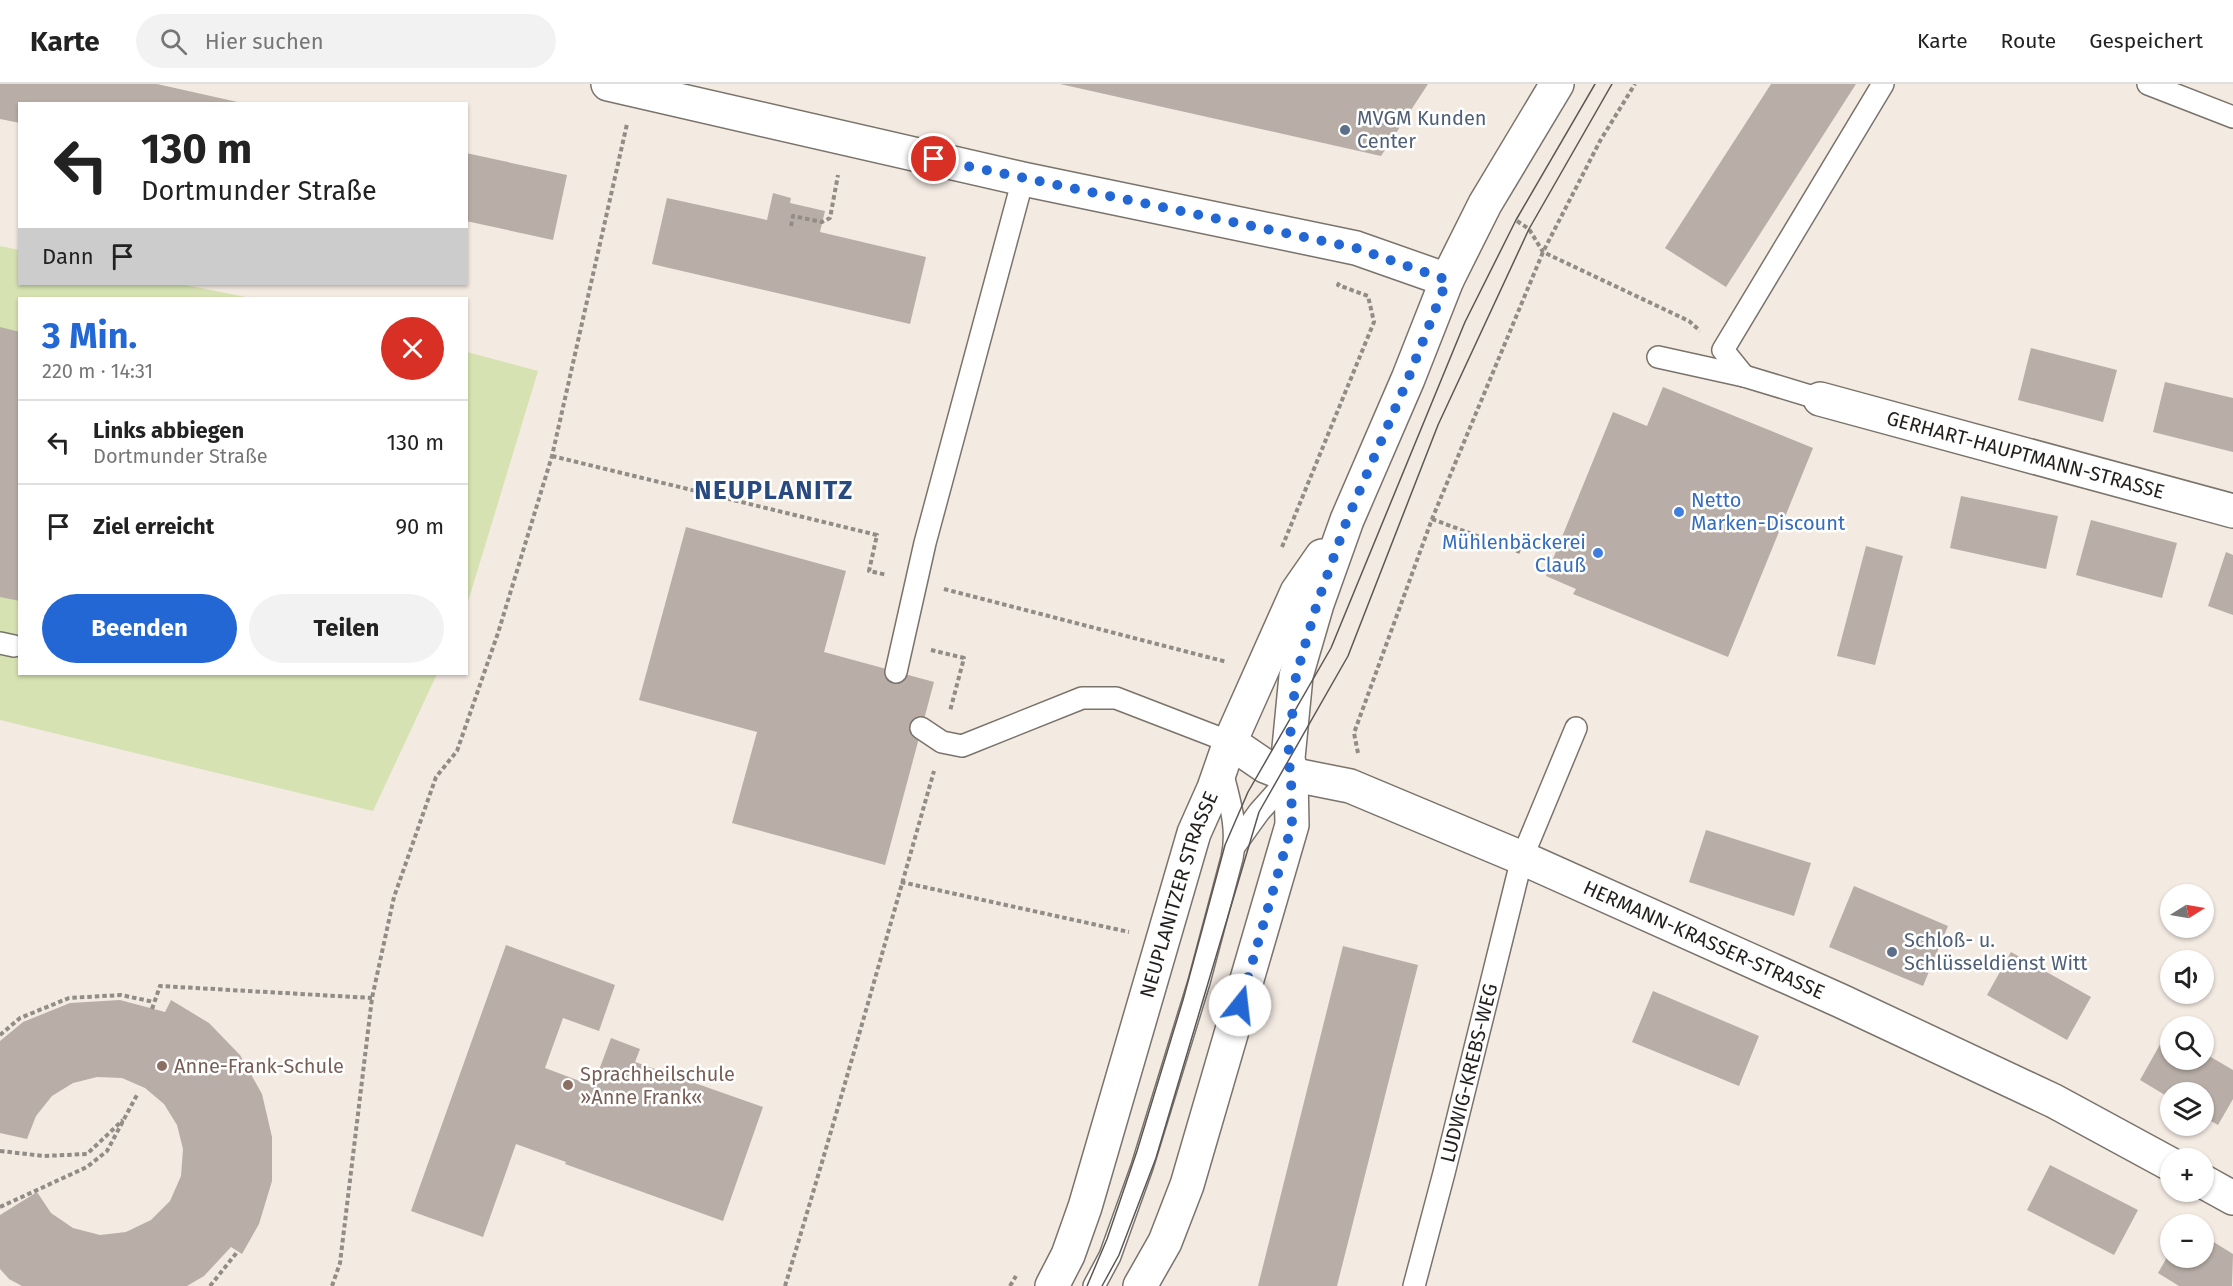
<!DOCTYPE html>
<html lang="de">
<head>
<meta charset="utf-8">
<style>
  body { margin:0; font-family:"Fira Sans",sans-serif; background:#f2f2f2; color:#222; height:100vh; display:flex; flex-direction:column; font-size:22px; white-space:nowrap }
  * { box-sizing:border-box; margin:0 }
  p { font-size:20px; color:#767676 }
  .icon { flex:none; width:33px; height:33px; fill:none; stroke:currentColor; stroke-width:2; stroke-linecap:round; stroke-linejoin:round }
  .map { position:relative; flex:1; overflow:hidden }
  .side { position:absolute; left:18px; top:213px; width:450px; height:378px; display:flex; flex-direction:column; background:#fff; border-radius:0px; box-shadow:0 2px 4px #0004 }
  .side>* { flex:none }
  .banner { position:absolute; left:18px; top:18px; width:450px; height:183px; border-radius:0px; box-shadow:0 2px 4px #0004; background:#fff; color:#222; overflow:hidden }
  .needle { width:39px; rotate:79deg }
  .fabs { position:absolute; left:2160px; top:800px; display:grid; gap:12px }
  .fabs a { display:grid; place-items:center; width:54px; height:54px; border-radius:50%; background:#fff; box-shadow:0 2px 4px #0004; font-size:30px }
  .pin { position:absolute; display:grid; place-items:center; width:51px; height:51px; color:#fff; margin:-26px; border:3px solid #fff; border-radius:50%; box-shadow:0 2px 6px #0007 }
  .me { position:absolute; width:66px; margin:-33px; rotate:16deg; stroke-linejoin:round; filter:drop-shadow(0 0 4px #0008) }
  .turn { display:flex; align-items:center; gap:21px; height:126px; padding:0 24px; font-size:27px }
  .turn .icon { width:78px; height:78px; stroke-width:2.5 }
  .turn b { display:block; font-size:42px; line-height:51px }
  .then { display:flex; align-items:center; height:57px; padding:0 24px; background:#0003; gap:12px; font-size:22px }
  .round { display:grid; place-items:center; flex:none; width:63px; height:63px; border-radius:32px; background:#f2f2f2 }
  .headline { display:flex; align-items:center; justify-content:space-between; height:102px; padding:0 24px }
  h1 { font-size:36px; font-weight:700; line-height:45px; color:#2267d3 }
  .primary-button { display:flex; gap:12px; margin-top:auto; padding:12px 24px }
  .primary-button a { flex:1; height:69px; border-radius:36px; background:#2267d3; color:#fff; font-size:24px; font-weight:700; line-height:69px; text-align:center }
  .primary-button a+a { background:#f2f2f2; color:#222 }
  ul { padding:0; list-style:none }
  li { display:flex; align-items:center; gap:18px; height:84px; padding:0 24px; border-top:2px solid #e0e0e0 }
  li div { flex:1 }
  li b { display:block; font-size:22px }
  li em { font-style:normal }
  header { display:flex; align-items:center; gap:36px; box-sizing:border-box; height:84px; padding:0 30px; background:#fff; border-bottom:2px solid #e0e0e0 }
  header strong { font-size:28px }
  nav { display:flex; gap:33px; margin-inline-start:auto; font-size:21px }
  .search { width:420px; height:54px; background:#f2f2f2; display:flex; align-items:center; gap:15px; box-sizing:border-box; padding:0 21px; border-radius:33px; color:#767676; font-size:22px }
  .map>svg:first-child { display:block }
  .green { fill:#d6e2b1 }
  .building { fill:#b8aea7 }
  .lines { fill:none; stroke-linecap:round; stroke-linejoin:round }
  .service-casing { stroke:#7a736b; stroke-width:24 }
  .minor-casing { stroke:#7a736b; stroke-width:36 }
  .tertiary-casing { stroke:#7a736b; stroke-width:36 }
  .path { stroke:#928c86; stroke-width:4; stroke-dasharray:4.5 3; stroke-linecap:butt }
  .service { stroke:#fff; stroke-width:21 }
  .minor { stroke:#fff; stroke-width:33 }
  .tertiary { stroke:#fff; stroke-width:33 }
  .tram { stroke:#5c5753; stroke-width:1.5 }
  .route { stroke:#2267d3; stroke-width:10; stroke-dasharray:0 18 }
  .service-dot { fill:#5c6f8a; stroke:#fff; stroke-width:2 }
  .shop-dot { fill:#3f7fe0; stroke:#fff; stroke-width:2 }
  .education-dot { fill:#8d6e63; stroke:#fff; stroke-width:2 }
  .labels { text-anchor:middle; stroke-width:5; stroke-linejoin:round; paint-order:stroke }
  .service-label { font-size:20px; fill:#4e5e75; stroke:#fff; text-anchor:start }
  .street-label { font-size:20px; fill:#221f1c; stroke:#fff }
  .shop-label { font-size:20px; fill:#366cbe; stroke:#fff; text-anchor:start }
  .education-label { font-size:20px; fill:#785e54; stroke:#fff; text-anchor:start }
  .district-label { font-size:26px; font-weight:bold; letter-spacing:1.5px; fill:#294a81; stroke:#fff }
</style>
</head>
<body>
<header>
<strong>Karte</strong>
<div class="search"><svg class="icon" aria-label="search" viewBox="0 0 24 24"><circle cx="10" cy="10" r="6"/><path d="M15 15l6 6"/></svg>Hier suchen</div>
<nav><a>Karte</a><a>Route</a><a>Gespeichert</a></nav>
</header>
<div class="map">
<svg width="2233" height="1202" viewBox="0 0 2233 1202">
  <rect width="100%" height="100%" fill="#f3eae2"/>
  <!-- green -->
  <g class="green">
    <polygon points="0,162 19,166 20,200 180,200 251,214 20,214 20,590 437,590 373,727 0,636"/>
    <polygon points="467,268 538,287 467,521 466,268"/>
  </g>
  <!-- building -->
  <g class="building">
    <polygon points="0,0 157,0 242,19 20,20 20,39 0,35"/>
    <polygon points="1060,0 1428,0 1381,72"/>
    <polygon points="1771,0 1856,0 1726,203 1665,164"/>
    <polygon points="466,69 567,91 553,156 466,137"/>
    <polygon points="773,109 791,114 790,119 825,127 820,148 926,173 910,240 652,180 667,114 767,136"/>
    <polygon points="0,243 20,248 20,517 0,513"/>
    <polygon points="2031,264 2117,286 2103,338 2018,316"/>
    <polygon points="2165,298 2233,314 2233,368 2153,348"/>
    <polygon points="1663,303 1813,364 1728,573 1573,510 1576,505 1546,492 1613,328 1647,342"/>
    <polygon points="1961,412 2058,432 2046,485 1950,464"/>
    <polygon points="2091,436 2177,459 2162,514 2076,491"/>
    <polygon points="686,443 846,487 824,568 934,598 885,781 732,739 757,648 639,616"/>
    <polygon points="1866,462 1903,472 1875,581 1837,572"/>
    <polygon points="2226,468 2233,471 2233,531 2208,522"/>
    <polygon points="1706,746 1811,779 1794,832 1689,798"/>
    <polygon points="1854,802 1948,842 1923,902 1829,863"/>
    <polygon points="506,861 615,901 599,947 563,934 545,984 593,1002 611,954 640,965 635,978 763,1023 723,1137 565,1080 566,1078 516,1060 483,1153 411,1127"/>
    <polygon points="1343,862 1418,881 1337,1202 1258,1202"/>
    <polygon points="2011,868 2091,913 2067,956 1987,911"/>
    <polygon points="1653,907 1759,952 1739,1002 1632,958"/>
    <polygon points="120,916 165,928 171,916 209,939 240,971 262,1010 272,1053 272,1097 259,1140 242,1170 231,1163 204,1192 187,1202 22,1202 9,1195 0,1185 0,1131 37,1108 51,1129 73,1144 100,1151 126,1148 151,1136 170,1117 181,1092 183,1065 177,1041 164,1020 145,1004 122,994 97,993 73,999 52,1012 36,1032 27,1055 0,1049 0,957 23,938 70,919"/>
    <polygon points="2167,948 2170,950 2170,975 2204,975 2204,969 2233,986 2233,1015 2218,1041 2204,1033 2204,1008 2170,1008 2170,1014 2140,996"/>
    <polygon points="2050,1081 2138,1126 2114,1171 2027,1126"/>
    <polygon points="2204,1152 2233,1170 2232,1202 2179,1202 2158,1189 2170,1168 2170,1173 2204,1173"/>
  </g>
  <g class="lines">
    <!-- service casing -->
    <g class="service-casing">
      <g id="service">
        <polyline points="2148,0 2233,33"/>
        <polyline points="1658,273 1744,292 1820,315"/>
        <polyline points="1744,292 1723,266 1883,0"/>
        <polyline points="0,559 14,562"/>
        <polyline points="896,588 925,459 1023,95"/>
        <polyline points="921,644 942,658 962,662 1082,614 1116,614 1230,658"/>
        <polyline points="1236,760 1259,728 1291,692"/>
        <path d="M1094 1202 1110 1172 1142 1083 1199 898 1232 774C1239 744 1229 716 1222 687"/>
        <path id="s1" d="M1414 1202 1444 1089 1522 774 1576 644"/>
      </g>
    </g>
    <!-- minor casing -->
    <g class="minor-casing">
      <g id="minor">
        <polyline points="608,0 1023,95 1356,164 1447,196"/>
        <path id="s2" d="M1820 315 2233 427"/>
        <path id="s3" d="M1230 658 1265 682 1280 688 1350 702 1522 774 1841 917 2054 1017 2170 1080"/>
        <polyline points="2204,1098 2233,1114"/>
      </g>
    </g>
    <!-- tertiary casing -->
    <g class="tertiary-casing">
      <g id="tertiary">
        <path id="s4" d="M1052 1202 1068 1171 1085 1123 1194 749 1214 704 1230 658 1297 508 1322 472"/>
        <polyline points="1140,1202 1165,1158 1187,1101 1292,741 1291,692 1288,674 1296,592 1317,520 1347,436 1408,295 1447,196 1485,120 1557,0"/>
      </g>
    </g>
    <!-- path -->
    <g class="path">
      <polyline points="1517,137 1529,145 1543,168 1689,237 1700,247"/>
      <polyline points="791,142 793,132 822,138 830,134 838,91"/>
      <polyline points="552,372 877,451 869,487 887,491"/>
      <polyline points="1432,435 1520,468"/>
      <polyline points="1282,463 1374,238 1368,212 1338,201 1341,196"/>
      <polyline points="944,505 1227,578"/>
      <polyline points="931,566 964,574 950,627"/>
      <polyline points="1358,669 1354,649 1432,435 1543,168 1600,57 1635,0"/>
      <polyline points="901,798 1129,848"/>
      <polyline points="152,925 160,902 372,914"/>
      <polyline points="0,951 20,934 69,914 121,911 154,918"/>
      <polyline points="0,1067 44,1072 87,1070 123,1036"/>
      <polyline points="0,1123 87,1083 107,1067 138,1009"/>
      <polyline points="210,1202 238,1167"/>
      <polyline points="332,1202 340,1179 372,914 394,813 436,693 457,667 498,549 552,372 627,40"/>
      <path d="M785 1202C837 1031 885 859 934 687"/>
      <polyline points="1010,1202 1016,1192"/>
    </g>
    <!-- service -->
    <use href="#service" class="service"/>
    <!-- minor -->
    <use href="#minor" class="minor"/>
    <!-- tertiary -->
    <use href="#tertiary" class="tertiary"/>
    <!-- tram -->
    <g class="tram">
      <polyline points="1087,1202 1107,1155 1137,1067 1183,916 1225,761 1248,708 1331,564 1465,238 1516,136 1595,0"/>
      <polyline points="1102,1202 1119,1171 1156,1074 1259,728 1348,572 1438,341 1529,145 1612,0"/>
    </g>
  </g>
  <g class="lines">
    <!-- route -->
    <polyline class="route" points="934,75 1356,164 1447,196 1408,295 1347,436 1317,520 1296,592 1288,674 1291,692 1292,741 1240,921"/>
  </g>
  <!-- markers -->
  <g class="service-dot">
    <circle cx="1345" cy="46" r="6"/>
    <circle cx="1892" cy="868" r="6"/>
  </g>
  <g class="shop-dot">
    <circle cx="1679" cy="428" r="6"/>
    <circle cx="1598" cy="469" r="6"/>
  </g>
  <g class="education-dot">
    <circle cx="162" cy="982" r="6"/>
    <circle cx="568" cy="1001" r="6"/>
  </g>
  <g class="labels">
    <!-- service labels -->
    <g class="service-label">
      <text x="1357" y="41">MVGM Kunden<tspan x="1357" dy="23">Center</tspan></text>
      <text x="1904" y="863">Schloß- u.<tspan x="1904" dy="23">Schlüsseldienst Witt</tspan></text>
    </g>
    <!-- street labels -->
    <g class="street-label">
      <text dy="7" stroke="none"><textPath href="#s2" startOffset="213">GERHART-HAUPTMANN-STRASSE</textPath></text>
      <text dy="7" stroke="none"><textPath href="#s4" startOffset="412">NEUPLANITZER STRASSE</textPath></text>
      <text dy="7" stroke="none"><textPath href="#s3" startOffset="516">HERMANN-KRASSER-STRASSE</textPath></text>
      <text dy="7" stroke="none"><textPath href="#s1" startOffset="220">LUDWIG-KREBS-WEG</textPath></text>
    </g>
    <!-- shop labels -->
    <g class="shop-label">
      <text x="1691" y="423">Netto<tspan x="1691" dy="23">Marken-Discount</tspan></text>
      <text x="1586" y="465" text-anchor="end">Mühlenbäckerei<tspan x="1586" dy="23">Clauß</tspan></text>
    </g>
    <!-- education labels -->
    <g class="education-label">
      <text x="174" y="989">Anne-Frank-Schule</text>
      <text x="580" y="997">Sprachheilschule<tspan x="580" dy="23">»Anne Frank«</tspan></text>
    </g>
    <!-- district labels -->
    <g class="district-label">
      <text x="774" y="415">NEUPLANITZ</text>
    </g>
  </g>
</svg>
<div class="fabs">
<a><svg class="needle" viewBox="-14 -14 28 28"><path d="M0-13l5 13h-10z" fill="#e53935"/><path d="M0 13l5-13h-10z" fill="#767676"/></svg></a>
<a><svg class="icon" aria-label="sound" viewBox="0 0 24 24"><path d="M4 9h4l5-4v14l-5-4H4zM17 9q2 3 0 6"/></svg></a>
<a><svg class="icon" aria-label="search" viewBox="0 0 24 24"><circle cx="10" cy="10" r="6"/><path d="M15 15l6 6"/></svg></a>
<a><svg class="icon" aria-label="layers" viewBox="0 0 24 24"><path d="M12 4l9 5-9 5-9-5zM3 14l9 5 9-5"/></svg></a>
<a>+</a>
<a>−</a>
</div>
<div class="pin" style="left:934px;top:75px;background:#d93025"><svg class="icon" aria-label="arrive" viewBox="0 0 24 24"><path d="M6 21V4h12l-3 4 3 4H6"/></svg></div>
<svg class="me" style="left:1240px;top:921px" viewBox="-20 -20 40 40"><circle r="19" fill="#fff"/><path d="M0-13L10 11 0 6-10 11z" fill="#2267d3"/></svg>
<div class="banner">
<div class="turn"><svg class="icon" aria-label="left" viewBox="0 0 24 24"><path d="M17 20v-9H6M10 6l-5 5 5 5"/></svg><div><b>130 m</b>Dortmunder Straße</div></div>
<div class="then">Dann<svg class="icon" aria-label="arrive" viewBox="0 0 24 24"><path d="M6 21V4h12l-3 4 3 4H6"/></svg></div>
</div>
<section class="side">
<div class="headline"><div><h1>3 Min.</h1><p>220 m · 14:31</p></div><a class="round" style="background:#d93025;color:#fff"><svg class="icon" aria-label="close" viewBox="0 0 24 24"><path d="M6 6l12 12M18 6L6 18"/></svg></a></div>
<ul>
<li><svg class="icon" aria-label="left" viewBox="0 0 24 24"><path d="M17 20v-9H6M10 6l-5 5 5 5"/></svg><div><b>Links abbiegen</b><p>Dortmunder Straße</p></div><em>130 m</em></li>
<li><svg class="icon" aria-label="arrive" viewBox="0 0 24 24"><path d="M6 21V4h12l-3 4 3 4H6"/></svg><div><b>Ziel erreicht</b></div><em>90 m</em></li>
</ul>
<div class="primary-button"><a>Beenden</a><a>Teilen</a></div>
</section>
</div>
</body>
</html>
